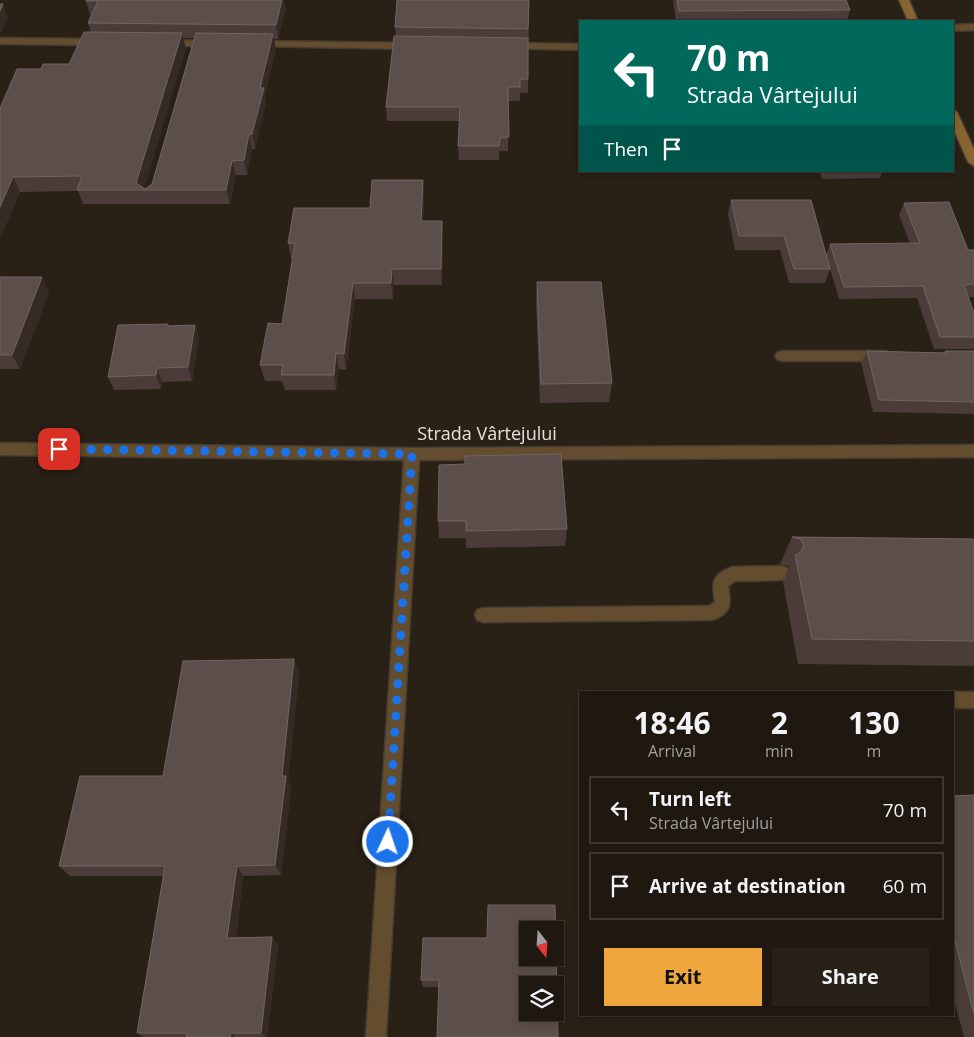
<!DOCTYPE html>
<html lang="en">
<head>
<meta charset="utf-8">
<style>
  body { margin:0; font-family:"Open Sans",sans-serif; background:#272119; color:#f1f3f6; height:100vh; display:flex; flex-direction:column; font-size:19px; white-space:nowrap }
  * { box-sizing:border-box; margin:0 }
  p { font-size:16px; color:#a1a09f }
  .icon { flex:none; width:28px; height:28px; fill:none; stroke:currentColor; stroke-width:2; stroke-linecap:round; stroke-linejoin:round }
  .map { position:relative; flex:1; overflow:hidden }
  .side { position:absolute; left:579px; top:691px; width:375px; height:325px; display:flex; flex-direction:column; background:#1f1810; border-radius:0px; box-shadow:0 2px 8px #0003,0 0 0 1px #3c3730 }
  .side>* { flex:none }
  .banner { position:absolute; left:579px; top:20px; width:375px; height:152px; border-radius:0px; box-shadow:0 2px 8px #0003,0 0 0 1px #3c3730; background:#00695c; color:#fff; overflow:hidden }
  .needle { width:32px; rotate:163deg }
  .buttons { position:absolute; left:519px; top:921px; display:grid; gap:10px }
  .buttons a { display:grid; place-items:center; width:45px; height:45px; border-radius:0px; background:#1f1810; box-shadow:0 2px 8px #0003,0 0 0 1px #3c3730; font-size:25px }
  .pin { position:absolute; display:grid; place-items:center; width:42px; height:42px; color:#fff; margin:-21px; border-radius:10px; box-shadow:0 2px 8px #0006 }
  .me { position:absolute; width:55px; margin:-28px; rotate:3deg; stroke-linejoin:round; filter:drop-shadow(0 0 4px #0008) }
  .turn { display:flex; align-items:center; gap:18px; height:105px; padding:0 25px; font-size:22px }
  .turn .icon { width:65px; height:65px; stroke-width:2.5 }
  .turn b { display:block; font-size:35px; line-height:42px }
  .then { display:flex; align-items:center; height:48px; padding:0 25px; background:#0003; gap:10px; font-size:19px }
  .eta { display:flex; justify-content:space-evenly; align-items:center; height:85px; text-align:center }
  .eta b { font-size:30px; font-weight:700; line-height:35px }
  .action { display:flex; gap:10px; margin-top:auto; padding:10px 25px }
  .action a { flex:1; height:58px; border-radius:0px; background:#efa73d; color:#111; font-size:20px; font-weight:700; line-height:58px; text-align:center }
  .action a+a { background:#272119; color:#f1f3f6 }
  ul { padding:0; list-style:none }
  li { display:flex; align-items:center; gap:15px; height:68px; margin:0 10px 8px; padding:0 15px; border:2px solid #3c3730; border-radius:0px }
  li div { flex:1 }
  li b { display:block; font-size:19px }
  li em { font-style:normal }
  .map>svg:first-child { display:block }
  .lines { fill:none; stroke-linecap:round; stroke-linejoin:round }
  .service-casing { stroke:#443b31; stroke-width:3 }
  .minor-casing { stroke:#443b31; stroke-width:3 }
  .secondary-casing { stroke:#443b31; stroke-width:3 }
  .service { fill:#634d2e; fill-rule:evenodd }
  .minor { fill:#634d2e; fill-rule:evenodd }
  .secondary { fill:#886530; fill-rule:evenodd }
  .wall { fill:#4b3c3a; fill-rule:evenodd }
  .shaded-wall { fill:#362a24 }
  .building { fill:#5c4e4b; stroke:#716562; fill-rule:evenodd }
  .route { stroke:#1a73e8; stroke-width:9; stroke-dasharray:0 16.2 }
  .labels { text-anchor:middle; stroke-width:4; stroke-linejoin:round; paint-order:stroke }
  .street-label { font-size:18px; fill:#e7e0da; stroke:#292016 }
</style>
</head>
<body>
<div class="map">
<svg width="974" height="1037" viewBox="0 0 974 1037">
  <rect width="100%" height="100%" fill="#292016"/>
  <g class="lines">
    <!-- service casing -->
    <g class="service-casing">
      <g id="service">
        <path d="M782 566 787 568 790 573 787 578 782 580 735 581 728 586C731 605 732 613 712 620L483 622 477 620 475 615 477 610 483 608 709 606 715 602C712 583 711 575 732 567Z"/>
        <polygon points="951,692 974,692 974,708 952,708"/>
      </g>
    </g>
    <!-- minor casing -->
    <g class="minor-casing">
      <g id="minor">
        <polygon points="974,24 974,30 952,31 952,25"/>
        <polygon points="0,38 98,39 103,42 98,45 0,44"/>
        <polygon points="164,40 213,41 218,44 213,47 160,45 160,41"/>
        <polygon points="256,41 413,43 418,46 413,49 252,46 252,42"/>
        <polygon points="509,43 580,44 580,50 505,48 504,46"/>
        <polygon points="782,351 885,351 890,353 892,356 890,359 885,361 782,361 777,359 775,356 777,353"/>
        <polygon points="0,443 412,448 974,445 974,457 419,460 386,1037 366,1037 404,460 0,455"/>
      </g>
    </g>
    <!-- secondary casing -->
    <g class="secondary-casing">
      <g id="secondary">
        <polygon points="899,0 909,0 918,21 908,21"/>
        <polygon points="952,109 957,112 974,149 974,166 968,162 952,126"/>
      </g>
    </g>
    <!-- service -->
    <use href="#service" class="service"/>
    <!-- minor -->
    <use href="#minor" class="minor"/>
    <!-- secondary -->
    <use href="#secondary" class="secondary"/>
  </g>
  <!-- wall -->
  <g class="wall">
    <polygon points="529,0 528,93 520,93 520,101 508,101 508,151 499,151 499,160 459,160 458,146 460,121 387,121 386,107 396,36 395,27"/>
    <polygon points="673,0 846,0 850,10 847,21 676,21"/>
    <path d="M86 1 286 9 278 39H274L276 49 265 94 266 103 255 149H252L247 175H236L230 204H83L78 191 20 192 0 238V108L41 69 69 64 91 32 88 23 92 15H90ZM183 38H194L152 184 145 189 144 188 186 48Z"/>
    <polygon points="820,171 883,171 880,178 822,179"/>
    <polygon points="423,180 424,197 423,221 442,221 443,237 442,285 394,285 393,299 355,299 346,370 339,369 336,390 285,390 282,381 265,381 260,365 282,324 292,259 291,259 288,243 370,208"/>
    <polygon points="731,200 826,255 830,244 910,243 899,215 904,203 968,250 974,250 974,297 968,297 974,313 974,349 934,349 917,298 839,299 830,269 825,283 789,283 780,250 735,250 728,214"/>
    <polygon points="0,277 49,292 20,369 0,369"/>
    <polygon points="537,282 612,383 609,402 540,403 536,302"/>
    <polygon points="195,325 199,338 192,381 162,382 161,389 114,390 108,377 169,326"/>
    <polygon points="867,351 944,353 945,351 974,351 974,414 873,412 861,363"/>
    <polygon points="439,465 567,529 565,546 466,548 466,538 439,538 438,521"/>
    <polygon points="792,537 974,539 974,666 798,664 783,582 789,568 788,566 780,564"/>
    <polygon points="294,659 299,673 288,781 291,788 281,875 243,876 236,938 272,937 278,946 267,1037 143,1037 137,1033 163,876 70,876 59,866 163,776"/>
    <polygon points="974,795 974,1037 964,1037 952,992 952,796"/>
    <polygon points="555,905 439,987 423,987 421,980 487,938"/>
  </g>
  <!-- shaded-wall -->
  <g class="shaded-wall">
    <polygon points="282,0 284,0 286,9 278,39 276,25"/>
    <polygon points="3,4 8,18 0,35 0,11"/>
    <polygon points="182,33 186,48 144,190 136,183"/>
    <polygon points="273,34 276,49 265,94 266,103 255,149 252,134 260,88"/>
    <polygon points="249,134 252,149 247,175 244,160"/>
    <polygon points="232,161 236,175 230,204 226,190"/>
    <polygon points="13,177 20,192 0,238 0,207"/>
    <polygon points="423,180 424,197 422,237 421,221"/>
    <polygon points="442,221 443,237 442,285 441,269"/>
    <polygon points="392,269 394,285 393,299 391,283"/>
    <polygon points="42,277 49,292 20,369 12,355"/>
    <polygon points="353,283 355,299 346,370 344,354"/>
    <polygon points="195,325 199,338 192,381 188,367"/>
    <polygon points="336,353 339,369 336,390 334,375"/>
    <polygon points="157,368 162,382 161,389 156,375"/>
    <polygon points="294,659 299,673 288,781 291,788 281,875 275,865 282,776"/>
    <polygon points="237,866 243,876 235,946 227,938"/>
    <polygon points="272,937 278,946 267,1037 266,1037 261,1033"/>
    <polygon points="231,1033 236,1037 230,1037"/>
  </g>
  <!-- building -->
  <g class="building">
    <polygon points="86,0 282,0 276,25 88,23 98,1 86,1"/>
    <polygon points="397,0 529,0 528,29 395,27"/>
    <polygon points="677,0 846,0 850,10 679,11"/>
    <polygon points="0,4 3,4 0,11"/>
    <polygon points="84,32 182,33 136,183 145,189 152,184 196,33 273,34 260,88 264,88 252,134 249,134 244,160 232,161 226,190 77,190 82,176 13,177 0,207 0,108 17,69 41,69 43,64 69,64"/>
    <polygon points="394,36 528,38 528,79 520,79 520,87 508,87 509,137 500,138 499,146 458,146 460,107 386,107"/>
    <polygon points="372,180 423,180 421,221 442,221 441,269 392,269 391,283 353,283 344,354 336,353 334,375 281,375 283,365 260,365 268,323 282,324 295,243 288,243 294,208 370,208"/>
    <polygon points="731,200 811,200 830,269 794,269 784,236 739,236"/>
    <polygon points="949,202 968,250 974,250 974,284 964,285 974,313 974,337 940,337 923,286 844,287 830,244 920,243 904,203"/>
    <polygon points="0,277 42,277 12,355 0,355"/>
    <polygon points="537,282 601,282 612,383 541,384"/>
    <polygon points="168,324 168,326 195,325 188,367 157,368 156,375 108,377 118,325"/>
    <polygon points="867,351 946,353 945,351 974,351 974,402 879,400"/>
    <polygon points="561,454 567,529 466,531 466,521 438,521 439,465 465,464 465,456"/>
    <polygon points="792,537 974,539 974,641 812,639 795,555 801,552 804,545 800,539"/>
    <polygon points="294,659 282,776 286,776 275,865 237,866 227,938 272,937 261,1033 231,1033 230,1037 186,1037 187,1033 137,1033 165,866 59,866 80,776 163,776 183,661"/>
    <polygon points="974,795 974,1014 952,929 952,796"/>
    <path d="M488 905H555L558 1037H437L439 980H421L423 938H487ZM528 930H555V958H528ZM528 985H555V1012H528Z"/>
  </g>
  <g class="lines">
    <!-- route -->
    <polyline class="route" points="59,449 412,454 388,842"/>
  </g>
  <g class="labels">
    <!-- street labels -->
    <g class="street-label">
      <text x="487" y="440">Strada Vârtejului</text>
    </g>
  </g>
</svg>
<div class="buttons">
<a><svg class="needle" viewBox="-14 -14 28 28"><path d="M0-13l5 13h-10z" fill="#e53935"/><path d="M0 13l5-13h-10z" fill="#a1a09f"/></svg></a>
<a><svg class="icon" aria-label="layers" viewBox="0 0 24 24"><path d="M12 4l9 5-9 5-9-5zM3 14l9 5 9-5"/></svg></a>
</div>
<div class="pin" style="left:59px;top:449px;background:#d93025"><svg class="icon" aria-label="arrive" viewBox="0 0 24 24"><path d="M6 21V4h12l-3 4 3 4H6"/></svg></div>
<svg class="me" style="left:388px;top:842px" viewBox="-20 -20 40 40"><circle r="17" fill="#1a73e8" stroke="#fff" stroke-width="3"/><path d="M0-11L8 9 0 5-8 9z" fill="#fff"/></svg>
<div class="banner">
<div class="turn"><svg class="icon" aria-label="left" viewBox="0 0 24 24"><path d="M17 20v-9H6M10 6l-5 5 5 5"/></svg><div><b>70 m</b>Strada Vârtejului</div></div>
<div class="then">Then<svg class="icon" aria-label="arrive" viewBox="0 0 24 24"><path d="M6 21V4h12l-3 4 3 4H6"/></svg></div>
</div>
<section class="side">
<div class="eta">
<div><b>18:46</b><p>Arrival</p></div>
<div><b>2</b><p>min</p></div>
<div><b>130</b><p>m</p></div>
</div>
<ul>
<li><svg class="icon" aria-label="left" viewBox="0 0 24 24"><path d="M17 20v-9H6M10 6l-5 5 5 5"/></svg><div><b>Turn left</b><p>Strada Vârtejului</p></div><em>70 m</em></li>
<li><svg class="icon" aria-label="arrive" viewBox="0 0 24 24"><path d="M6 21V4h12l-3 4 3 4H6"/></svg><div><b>Arrive at destination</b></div><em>60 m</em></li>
</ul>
<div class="action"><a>Exit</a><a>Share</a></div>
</section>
</div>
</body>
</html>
